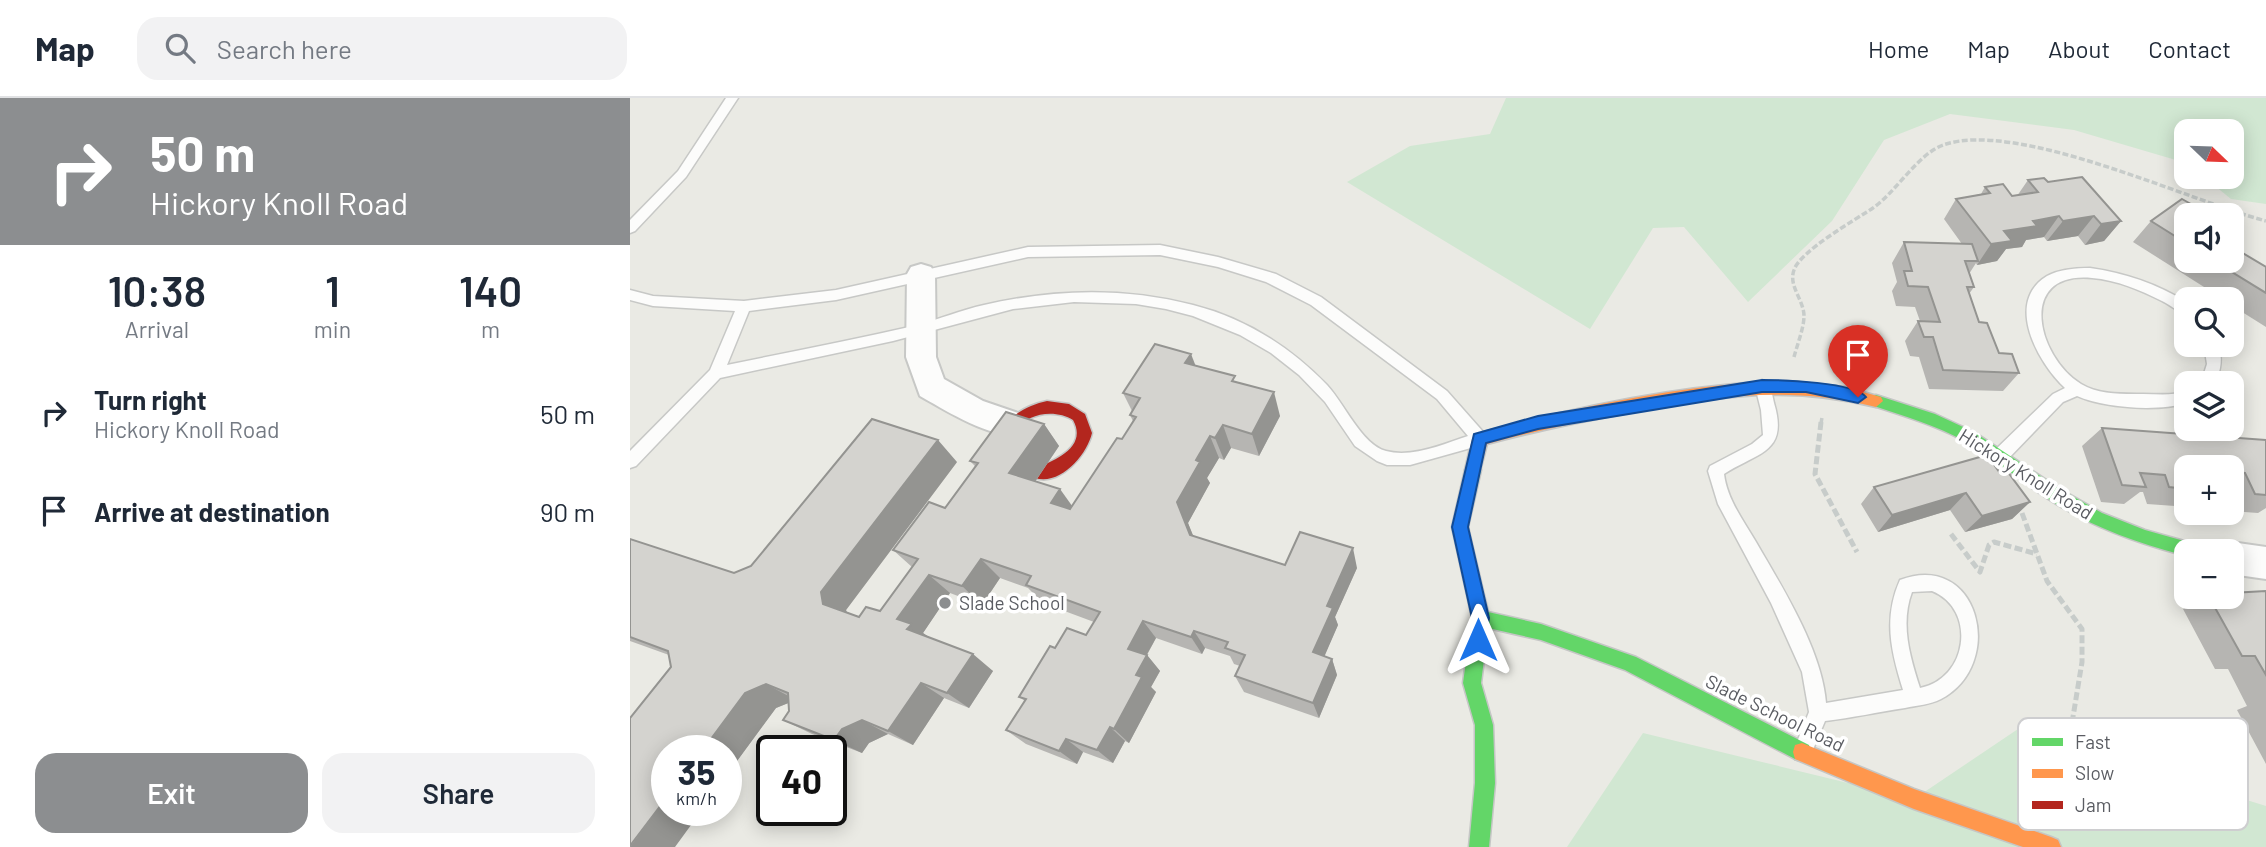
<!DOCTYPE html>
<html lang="en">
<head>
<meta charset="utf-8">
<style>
  body { margin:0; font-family:Barlow,sans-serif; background:#f2f2f3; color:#1f2937; height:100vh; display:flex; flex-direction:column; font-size:26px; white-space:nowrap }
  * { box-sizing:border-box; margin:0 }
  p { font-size:23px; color:#747a83 }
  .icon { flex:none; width:38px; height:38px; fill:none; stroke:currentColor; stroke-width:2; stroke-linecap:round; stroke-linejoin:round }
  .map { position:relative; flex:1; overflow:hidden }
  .drawer { display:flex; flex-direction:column; background:#fff; width:630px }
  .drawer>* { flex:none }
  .banner { background:#8c8e90; color:#fff; overflow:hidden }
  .needle { width:46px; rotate:113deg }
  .buttons { position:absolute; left:1544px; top:21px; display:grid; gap:14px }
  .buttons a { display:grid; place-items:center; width:70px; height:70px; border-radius:14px; background:#fff; box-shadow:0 4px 18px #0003; font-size:35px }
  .speed { position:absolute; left:21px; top:637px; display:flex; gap:14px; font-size:35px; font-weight:700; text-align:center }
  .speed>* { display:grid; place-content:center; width:91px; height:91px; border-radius:50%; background:#fff; box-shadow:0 4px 18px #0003; line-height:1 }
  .speed small { font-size:18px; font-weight:400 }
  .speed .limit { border:4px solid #111; border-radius:10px; background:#fff; color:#111 }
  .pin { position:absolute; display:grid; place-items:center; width:60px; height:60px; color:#fff; margin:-72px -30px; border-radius:50% 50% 50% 0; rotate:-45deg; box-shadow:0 0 7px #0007 }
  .pin .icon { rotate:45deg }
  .me { position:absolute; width:77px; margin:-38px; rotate:0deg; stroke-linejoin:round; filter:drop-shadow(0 0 5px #0008) }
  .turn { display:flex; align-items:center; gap:24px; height:147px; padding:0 35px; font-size:32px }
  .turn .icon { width:91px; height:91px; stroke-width:2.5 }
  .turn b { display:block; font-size:49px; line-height:60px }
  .eta { display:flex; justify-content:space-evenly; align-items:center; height:119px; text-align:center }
  .eta b { font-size:42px; font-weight:600; line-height:49px }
  .action { display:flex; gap:14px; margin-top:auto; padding:14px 35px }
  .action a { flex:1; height:80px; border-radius:21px; background:#8c8e90; color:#fff; font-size:28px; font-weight:600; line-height:80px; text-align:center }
  .action a+a { background:#f2f2f3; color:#1f2937 }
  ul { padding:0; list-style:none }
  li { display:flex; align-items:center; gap:21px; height:98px; padding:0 35px }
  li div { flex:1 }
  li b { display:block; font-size:26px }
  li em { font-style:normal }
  header { display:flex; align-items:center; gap:42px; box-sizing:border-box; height:98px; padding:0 35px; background:#fff; border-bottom:2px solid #e0e1e3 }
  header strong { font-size:33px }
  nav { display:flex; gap:38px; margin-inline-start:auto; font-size:24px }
  .search { width:490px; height:63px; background:#f2f2f3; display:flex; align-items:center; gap:18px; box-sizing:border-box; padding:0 24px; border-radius:21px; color:#747a83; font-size:26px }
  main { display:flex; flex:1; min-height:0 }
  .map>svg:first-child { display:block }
  .green { fill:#d1e7d2 }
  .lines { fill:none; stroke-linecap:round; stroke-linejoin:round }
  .lane-casing { stroke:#c7c8c6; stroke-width:3 }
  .street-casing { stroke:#c7c8c6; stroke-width:4 }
  .fast-casing { stroke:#c5c6c5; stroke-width:3 }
  .slow-casing { stroke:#c5c6c5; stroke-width:3 }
  .jam-casing { stroke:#c5c6c5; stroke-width:3 }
  .path-far1 { stroke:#c7ccca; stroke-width:3.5; stroke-dasharray:6 2.5; stroke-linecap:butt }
  .path { stroke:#c7ccca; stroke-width:5; stroke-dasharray:8 3.5; stroke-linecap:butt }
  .lane { fill:#fcfcfb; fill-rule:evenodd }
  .street { fill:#fcfcfb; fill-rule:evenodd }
  .fast { fill:#63d668; fill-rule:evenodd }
  .slow { fill:#ff974d; fill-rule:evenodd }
  .jam { fill:#b3261e; fill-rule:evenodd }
  .wall { fill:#b6b5b2 }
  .shaded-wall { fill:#949491 }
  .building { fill:#d4d3cf; stroke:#949491; stroke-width:2 }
  .route { fill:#1a73e8; stroke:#114b97; stroke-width:2 }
  .poi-dot { fill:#8c8e90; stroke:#fff; stroke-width:2.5 }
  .labels { text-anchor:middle; stroke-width:7; stroke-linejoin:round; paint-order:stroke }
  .street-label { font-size:19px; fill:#5a5c62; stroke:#fff }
  .poi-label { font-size:19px; fill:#5a5c62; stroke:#fff; text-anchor:start }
  .key { fill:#fff; stroke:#ceced0; stroke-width:2 }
  .key-label { font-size:19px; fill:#5a5c62 }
</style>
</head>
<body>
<header>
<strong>Map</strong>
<div class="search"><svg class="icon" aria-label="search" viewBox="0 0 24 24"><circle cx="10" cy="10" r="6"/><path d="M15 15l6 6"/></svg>Search here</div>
<nav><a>Home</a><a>Map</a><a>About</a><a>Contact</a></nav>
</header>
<main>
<section class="drawer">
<div class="banner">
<div class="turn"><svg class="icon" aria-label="right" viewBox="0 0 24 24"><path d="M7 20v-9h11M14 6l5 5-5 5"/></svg><div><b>50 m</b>Hickory Knoll Road</div></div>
</div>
<div class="eta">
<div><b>10:38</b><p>Arrival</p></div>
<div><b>1</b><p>min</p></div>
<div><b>140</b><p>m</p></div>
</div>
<ul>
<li><svg class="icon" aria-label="right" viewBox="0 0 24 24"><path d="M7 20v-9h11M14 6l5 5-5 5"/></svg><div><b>Turn right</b><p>Hickory Knoll Road</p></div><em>50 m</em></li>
<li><svg class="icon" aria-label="arrive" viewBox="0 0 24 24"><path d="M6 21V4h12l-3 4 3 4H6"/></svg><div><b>Arrive at destination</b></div><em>90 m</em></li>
</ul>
<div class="action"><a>Exit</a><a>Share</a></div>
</section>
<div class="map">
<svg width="1636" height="749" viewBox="0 0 1636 749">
  <rect width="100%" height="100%" fill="#eaeae4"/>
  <!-- green -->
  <g class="green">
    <polygon points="876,0 1636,0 1636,106 1601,101 1574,79 1601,79 1601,33 1556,33 1556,65 1444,32 1320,16 1254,42 1202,123 1118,204 1054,129 1023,130 960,231 717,84 780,48 860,36"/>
    <polygon points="1388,631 1636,708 1636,749 937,749 1013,635 1284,701"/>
  </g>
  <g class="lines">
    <!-- lane casing -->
    <g class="lane-casing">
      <g id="lane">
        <polygon points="96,0 108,0 56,79 5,133 0,135 0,122 48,73"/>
        <path d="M530 147 588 159 646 176 691 199 817 293 855 336 858 341 855 346 780 367H757L747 363 725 348 695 304 669 277 641 255 610 237 563 218 536 211 506 206 444 204 383 211 263 243 90 280 6 368 0 370V353L80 272 105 213 23 208 0 202V192L23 198 114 203 206 192 398 149ZM530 157 588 169 636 184 681 207 807 301 838 338C814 346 782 360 756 353 732 347 714 305 697 287 660 249 615 220 563 207 494 189 423 191 354 207 331 212 310 221 288 227 224 242 160 254 97 267L119 213 206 202 398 159Z"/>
        <path d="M1460 170C1494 175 1526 185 1556 204V216C1547 213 1540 207 1532 203 1510 192 1487 182 1462 180 1386 173 1407 259 1451 286 1469 297 1493 296 1513 296 1528 296 1542 298 1556 293V305C1528 314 1474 310 1447 298L1433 304 1376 363H1364L1362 358 1364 353 1423 296 1435 290C1408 265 1374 204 1417 178 1430 171 1446 170 1460 170Z"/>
        <path d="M1574 247H1588C1593 260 1591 272 1585 285H1571L1577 266Z"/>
        <path d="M1132 282C1141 285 1142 296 1144 305 1159 355 1128 354 1094 376 1097 401 1113 422 1126 444 1152 489 1192 552 1196 605L1273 592C1261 554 1253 520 1270 482 1349 452 1377 566 1311 601 1300 607 1287 607 1275 610 1248 614 1222 620 1195 623L1179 661 1172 663 1165 661 1163 654 1179 614 1172 574 1141 505 1088 406 1078 373 1080 368 1122 346 1133 337 1131 312 1125 288ZM1302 493C1347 511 1338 581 1290 590 1280 559 1270 526 1282 494Z"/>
      </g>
    </g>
    <!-- street casing -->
    <g class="street-casing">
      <g id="street">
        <path d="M291 166 301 169 305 176 306 259 314 281 353 303 394 317 399 326 394 335C366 345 315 312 290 298L276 259 277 176 281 169Z"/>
        <polygon points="1601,444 1636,449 1636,481 1601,476 1601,453 1586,453 1589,449"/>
      </g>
    </g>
    <!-- fast casing -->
    <g class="fast-casing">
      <g id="fast">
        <path d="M1246 297 1305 316 1344 334 1430 391 1472 415 1515 432 1572 448 1574 453H1556V458L1549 456C1504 444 1460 428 1420 402 1391 384 1366 361 1336 344 1306 327 1273 318 1241 307L1239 303 1241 299Z"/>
        <polygon points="843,365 849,367 851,372 838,429 858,514 911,526 1006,559 1179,647 1181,654 1179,661 1172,663 1165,661 995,572 911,542 858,530 851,585 863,627 865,685 859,749 839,749 845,685 845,627 833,585 842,520 822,429 835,372 837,367"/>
      </g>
    </g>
    <!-- slow casing -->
    <g class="slow-casing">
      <g id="slow">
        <path d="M1157 283 1215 289 1251 299 1253 303 1246 309C1158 287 1091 298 1003 314 954 323 905 333 857 346L849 377H837L835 372 842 341 845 336 850 335C946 309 1058 285 1157 283Z"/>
        <polygon points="1172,645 1284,691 1421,739 1428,742 1431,749 1393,749 1284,711 1165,661 1163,654 1165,647"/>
      </g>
    </g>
    <!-- jam casing -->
    <g class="jam-casing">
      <path id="jam" d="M417 303 439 306 455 316 462 335C457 357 430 388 405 380L403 375 405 370C425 363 458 349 443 322 424 310 390 315 383 341 380 350 383 359 380 368H368C354 333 388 309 417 303Z"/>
    </g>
    <!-- path-far1 -->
    <g class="path-far1">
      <path d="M1164 259C1167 247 1174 230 1174 218 1174 202 1158 188 1164 172 1170 153 1225 122 1243 110 1266 94 1288 56 1313 47 1387 21 1557 102 1636 123"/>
      <polyline points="1191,326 1192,319"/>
    </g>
    <!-- path -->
    <g class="path">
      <polyline points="1191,324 1185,376 1227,454"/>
      <polyline points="1392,415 1417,483 1452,531 1452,564 1441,631 1433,714"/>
      <polyline points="1321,436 1350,474 1359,447 1364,444 1407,456"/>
    </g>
    <!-- lane -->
    <use href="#lane" class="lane"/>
    <!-- street -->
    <use href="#street" class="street"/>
    <!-- fast -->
    <use href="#fast" class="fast"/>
    <!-- slow -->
    <use href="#slow" class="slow"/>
    <!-- jam -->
    <use href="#jam" class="jam"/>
  </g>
  <!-- wall -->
  <g class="wall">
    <polygon points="1398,82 1418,84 1491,123 1474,143 1455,147 1448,138 1417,143 1414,139 1396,142 1392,149 1376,151 1367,163 1347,167 1346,165 1339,176 1344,189 1339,196 1349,224 1369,255 1389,275 1373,293 1299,291 1289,259 1280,258 1275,243 1288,223 1290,223 1285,209 1266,208 1262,193 1267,184 1262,165 1274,144 1332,146 1314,121 1326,101 1351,96 1355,89 1382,98 1387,98"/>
    <polygon points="1556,117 1556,163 1601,163 1636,169 1636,229 1601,207 1601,201 1593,201 1503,144 1521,123"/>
    <polygon points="565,267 607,284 650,318 629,358 601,350 594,362 589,360 577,380 580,385 558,425 563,438 655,467 727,470 705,519 708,527 694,558 702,561 707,577 689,620 614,594 605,578 610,568 604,566 600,558 575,550 572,556 526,540 517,557 530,573 521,589 526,594 499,645 495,643 483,665 453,654 447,666 396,646 376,632 395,603 389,599 425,550 456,537 464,524 413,505 398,490 370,480 352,507 320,495 293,535 299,539 363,573 339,610 314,600 283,647 258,636 239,645 232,655 182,636 153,622 159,613 158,605 146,610 96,678 96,653 41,569 39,557 0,543 0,441 104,475 121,468 327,364 216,512 217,514 229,519 250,513 282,469 263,452 315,410 346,369 340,363 414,326 429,348 405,384 442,408 492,341 503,323 500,317 502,313 493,295"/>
    <polygon points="1472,330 1636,342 1636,410 1628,415 1601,413 1601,369 1556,369 1556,400 1545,408 1517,406 1513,394 1510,394 1494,406 1471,404 1452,348"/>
    <polygon points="1370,375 1400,404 1382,421 1335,434 1320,412 1248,434 1231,406 1244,389"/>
    <polygon points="1636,493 1636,666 1607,612 1617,608 1598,571 1585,571 1553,511 1574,499 1601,499"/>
  </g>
  <!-- shaded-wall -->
  <g class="shaded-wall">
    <polygon points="1429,118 1414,139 1396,142 1392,149 1376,151 1367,163 1347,167 1361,146 1374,133 1403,123"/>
    <polygon points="1464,118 1448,138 1417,143 1433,123"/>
    <polygon points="1491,123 1474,143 1455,147 1471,126"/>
    <polygon points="561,256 570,279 555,265"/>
    <polygon points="644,294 650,318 629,358 622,336"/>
    <polygon points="414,326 429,348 396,397 379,375"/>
    <polygon points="593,327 601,350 594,362 585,340"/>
    <polygon points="580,338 589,360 577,380 580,385 558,425 571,457 560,437 547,404 566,362"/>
    <polygon points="308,342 327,364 216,512 219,523 193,506 191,494"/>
    <polygon points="430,391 445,412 421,405"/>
    <polygon points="1336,395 1320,412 1248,434 1262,417"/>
    <polygon points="1400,404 1382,421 1335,434 1352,418"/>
    <polygon points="723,450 727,470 705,519 708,527 689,571 683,554 697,508"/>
    <polygon points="351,461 370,480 352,507 332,488"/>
    <polygon points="299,477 320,495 293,535 304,543 277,531 267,521"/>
    <polygon points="513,523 526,540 511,567 498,551"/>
    <polygon points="564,533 575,550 572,556 561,539"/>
    <polygon points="343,556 363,573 339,610 317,595"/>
    <polygon points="517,557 530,573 521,589 526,594 499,645 484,631 506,577"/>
    <polygon points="702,561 707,577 689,620 683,605"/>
    <polygon points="291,585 314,600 283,647 258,633"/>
    <polygon points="136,586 166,602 146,610 96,678 96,653 72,653 115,595"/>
    <polygon points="232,622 258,636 239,645 232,655 204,642 212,631"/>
    <polygon points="480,629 495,643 483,665 467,652"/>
    <polygon points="436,641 453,654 447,666 429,653"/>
    <polygon points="37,699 37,712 72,712 45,749 0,749"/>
  </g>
  <!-- building -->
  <g class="building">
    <polygon points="1452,79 1491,123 1471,126 1464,118 1433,123 1429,118 1403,123 1407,128 1374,133 1382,143 1361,146 1326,101 1360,95 1355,89 1373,86 1382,98 1408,94 1398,82 1414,80 1418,84"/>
    <polygon points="1552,101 1568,110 1560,116 1562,117 1556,117 1556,145 1521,123"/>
    <polygon points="1274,144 1342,146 1348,163 1335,163 1344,189 1337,189 1349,224 1357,225 1369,255 1382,256 1389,275 1313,272 1303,239 1294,239 1288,223 1310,224 1298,189 1278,188 1274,173 1282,173"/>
    <polygon points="1601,148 1636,169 1636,195 1584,163 1601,163"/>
    <polygon points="525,246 561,256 555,265 605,278 602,283 644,294 622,336 593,327 585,340 580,338 566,362 570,364 547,404 560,437 655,467 670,434 723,450 697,508 703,510 683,554 702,561 683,605 605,578 615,557 595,550 598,544 564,533 561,539 513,523 498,551 517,557 506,577 512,579 484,631 480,629 467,652 436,641 429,653 376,632 396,601 389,599 420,548 425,550 437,530 456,537 470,514 396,487 401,478 351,461 332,488 299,477 267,521 282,526 277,531 343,556 317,595 291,585 258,633 232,622 212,631 204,642 153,622 159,613 158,595 136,586 115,595 72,653 37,653 37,699 0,748 0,620 41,569 38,553 0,539 0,441 104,475 121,468 242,321 308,342 191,494 193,506 229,519 236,509 250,513 288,461 263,452 299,404 315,410 348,365 340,363 376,314 414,326 379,375 430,391 421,405 440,411 487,340 492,341 506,319 500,317 510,300 493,295"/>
    <polygon points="1472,330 1636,342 1636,397 1625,396 1615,375 1601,374 1601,369 1556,369 1556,391 1539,389 1535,377 1510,375 1516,389 1492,387"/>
    <polygon points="1357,357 1370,375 1377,373 1400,404 1352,418 1336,395 1262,417 1244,389"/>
    <polygon points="1636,493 1636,577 1625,558 1612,558 1579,499 1601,499 1601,495"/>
  </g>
  <!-- route -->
  <path class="route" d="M1132 282C1151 282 1225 284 1236 299L1228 305 1176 294H1132L908 331 856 345 838 429 859 520 854 548 848 550 841 548 839 542 842 520 822 429 844 336 908 318Z"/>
  <!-- markers -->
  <circle class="poi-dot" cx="315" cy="505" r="7"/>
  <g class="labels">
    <!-- street labels -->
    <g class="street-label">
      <text transform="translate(1396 376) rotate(32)" y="7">Hickory Knoll Road</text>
      <text transform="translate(1145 615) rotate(26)" y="7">Slade School Road</text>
    </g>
    <!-- poi labels -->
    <g class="poi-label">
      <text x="329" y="512">Slade School</text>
    </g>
  </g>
  <!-- legend -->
  <rect x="1388" y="620" width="230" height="112" rx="10" class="key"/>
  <rect x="1402" y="640" width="31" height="8" fill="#63d668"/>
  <rect x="1402" y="671" width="31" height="9" fill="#ff974d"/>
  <rect x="1402" y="703" width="31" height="8" fill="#b3261e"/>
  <g class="key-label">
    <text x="1445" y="651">Fast</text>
    <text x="1445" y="682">Slow</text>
    <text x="1445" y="714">Jam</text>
  </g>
</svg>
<div class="buttons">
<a><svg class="needle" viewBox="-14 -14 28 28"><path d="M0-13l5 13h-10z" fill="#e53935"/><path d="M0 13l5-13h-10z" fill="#747a83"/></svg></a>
<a><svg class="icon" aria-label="sound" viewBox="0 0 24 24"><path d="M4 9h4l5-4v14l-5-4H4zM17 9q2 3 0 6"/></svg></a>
<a><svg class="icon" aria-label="search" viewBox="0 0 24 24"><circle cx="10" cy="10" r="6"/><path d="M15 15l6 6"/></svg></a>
<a><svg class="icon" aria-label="layers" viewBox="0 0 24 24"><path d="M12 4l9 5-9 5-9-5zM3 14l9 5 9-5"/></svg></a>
<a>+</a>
<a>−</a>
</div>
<div class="speed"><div>35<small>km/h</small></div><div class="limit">40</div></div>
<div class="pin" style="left:1228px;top:299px;background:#d93025"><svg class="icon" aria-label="arrive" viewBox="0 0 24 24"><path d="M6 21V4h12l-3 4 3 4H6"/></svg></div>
<svg class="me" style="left:848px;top:542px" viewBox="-20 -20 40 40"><path d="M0-17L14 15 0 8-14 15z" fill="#1a73e8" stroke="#fff" stroke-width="4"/></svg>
</div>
</main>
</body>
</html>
